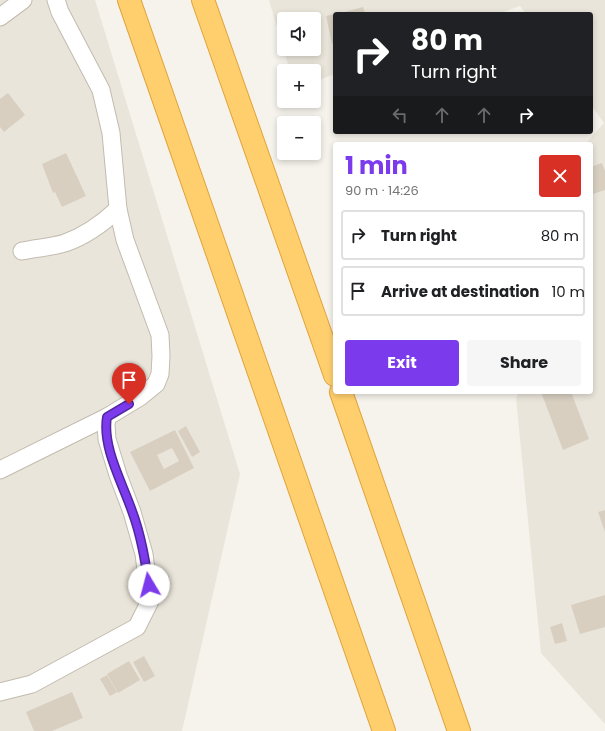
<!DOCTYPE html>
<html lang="en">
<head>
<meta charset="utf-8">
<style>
  body { margin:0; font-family:Poppins,sans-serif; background:#f6f6f6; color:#202124; height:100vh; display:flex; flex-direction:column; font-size:15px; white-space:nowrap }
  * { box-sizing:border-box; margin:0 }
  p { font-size:13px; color:#757577 }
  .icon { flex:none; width:22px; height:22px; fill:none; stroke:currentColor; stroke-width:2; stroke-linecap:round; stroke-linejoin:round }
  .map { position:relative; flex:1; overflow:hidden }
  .panel { position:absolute; left:333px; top:142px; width:260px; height:252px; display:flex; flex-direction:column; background:#fff; border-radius:4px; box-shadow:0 2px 6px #0003 }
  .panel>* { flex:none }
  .banner { position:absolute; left:333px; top:12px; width:260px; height:122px; border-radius:4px; box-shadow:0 2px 6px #0003; background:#202124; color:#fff; overflow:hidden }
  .fabs { position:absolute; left:277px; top:12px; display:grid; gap:8px }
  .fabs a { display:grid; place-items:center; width:44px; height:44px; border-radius:4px; background:#fff; box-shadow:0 2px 6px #0003; font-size:20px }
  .pin { position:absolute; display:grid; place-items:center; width:34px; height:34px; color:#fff; margin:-41px -17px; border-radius:50% 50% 50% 0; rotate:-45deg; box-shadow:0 0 4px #0007 }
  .pin .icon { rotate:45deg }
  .me { position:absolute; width:44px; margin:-22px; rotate:352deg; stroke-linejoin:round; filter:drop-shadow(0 0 3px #0008) }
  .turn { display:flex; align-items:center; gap:14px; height:84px; padding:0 12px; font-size:18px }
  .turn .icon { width:52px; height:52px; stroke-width:2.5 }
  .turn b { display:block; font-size:28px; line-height:34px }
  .lanes { display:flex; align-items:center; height:38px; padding:0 12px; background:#0003; justify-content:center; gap:20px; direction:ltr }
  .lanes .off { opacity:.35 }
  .round { display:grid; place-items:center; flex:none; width:42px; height:42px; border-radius:4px; background:#f6f6f6 }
  .overview { display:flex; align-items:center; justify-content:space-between; height:68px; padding:0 12px }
  h1 { font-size:24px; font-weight:700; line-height:30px; color:#7c3aed }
  .button { display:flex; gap:8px; margin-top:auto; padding:8px 12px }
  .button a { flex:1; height:46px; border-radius:4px; background:#7c3aed; color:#fff; font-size:16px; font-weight:700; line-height:46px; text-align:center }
  .button a+a { background:#f6f6f6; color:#202124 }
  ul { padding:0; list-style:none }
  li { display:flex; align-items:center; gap:12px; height:50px; margin:0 8px 6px; padding:0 4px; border:2px solid #e0e0e0; border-radius:4px }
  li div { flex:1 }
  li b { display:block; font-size:15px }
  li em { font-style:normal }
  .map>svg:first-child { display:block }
  .residential { fill:#eae5da; fill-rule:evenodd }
  .building { fill:#d8cfc1; fill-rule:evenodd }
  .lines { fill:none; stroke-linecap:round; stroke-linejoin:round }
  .minor-casing { stroke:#c2bbae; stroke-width:19 }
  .highway-casing { stroke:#e0a43c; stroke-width:24 }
  .minor { stroke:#fff; stroke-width:17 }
  .highway { stroke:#ffcf6e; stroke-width:22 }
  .route-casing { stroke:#51269a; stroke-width:10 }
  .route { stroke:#7c3aed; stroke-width:7 }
</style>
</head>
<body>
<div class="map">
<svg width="605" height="731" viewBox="0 0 605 731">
  <rect width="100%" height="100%" fill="#f6f3ec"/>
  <!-- residential -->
  <g class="residential">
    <polygon points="0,0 95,0 240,474 182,731 0,731"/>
    <path d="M269 0H605V724L541 653 516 398 519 392H591V144H585L604 123 591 105V14H526L520 6 498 14H335V74L314 82V71H290ZM284 19H314V49H284Z"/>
  </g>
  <!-- building -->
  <g class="building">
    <polygon points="363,7 365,13 368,12 368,14 337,14"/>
    <polygon points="335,14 335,43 332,44 326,16"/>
    <polygon points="314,22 321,45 314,47"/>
    <polygon points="8,93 25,115 4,132 0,127 0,99"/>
    <polygon points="66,153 86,196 62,207 55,192 53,193 42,164"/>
    <polygon points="602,163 605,171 605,190 593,194 591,188 591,167"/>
    <polygon points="541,392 571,392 589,439 563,450"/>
    <polygon points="186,426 200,452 192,457 178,431"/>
    <path d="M175 430 194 468 150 491 130 452ZM172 448 179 461 164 469 157 455Z"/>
    <polygon points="605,510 605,532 598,512"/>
    <polygon points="605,595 605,627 580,634 571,605"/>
    <polygon points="562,623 567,641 555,644 550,627"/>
    <polygon points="144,656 155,676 144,682 133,662"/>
    <polygon points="129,661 140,680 118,693 107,674"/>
    <polygon points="107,675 117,692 110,696 100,679"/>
    <polygon points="72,692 83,718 52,731 34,731 26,712"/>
  </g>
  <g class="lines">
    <!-- minor casing -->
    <g class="minor-casing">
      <g id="minor">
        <polyline points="0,17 23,0"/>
        <path d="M22 251C36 248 52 247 65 243 85 236 103 223 118 209"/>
        <polyline points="0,470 107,417"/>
        <polyline points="0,692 32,684 137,627 150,601 144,554 132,512 118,475 107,439 106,425 107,417 140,397 156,384 160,374 161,356 160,335 125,240 118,209 111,133 101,90 60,12 56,0"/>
      </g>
    </g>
    <!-- highway casing -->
    <g class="highway-casing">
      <g id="highway">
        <polyline points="129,0 384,731"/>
        <polyline points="203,0 335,375"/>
        <polyline points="341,392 459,731"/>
      </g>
    </g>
    <!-- minor -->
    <use href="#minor" class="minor"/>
    <!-- highway -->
    <use href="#highway" class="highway"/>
  </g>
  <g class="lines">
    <!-- route casing -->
    <g class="route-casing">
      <path id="route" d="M129 404 107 417C102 447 122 482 132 511 141 535 145 560 149 585"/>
    </g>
    <!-- route -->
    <use href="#route" class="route"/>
  </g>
</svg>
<div class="fabs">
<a><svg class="icon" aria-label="sound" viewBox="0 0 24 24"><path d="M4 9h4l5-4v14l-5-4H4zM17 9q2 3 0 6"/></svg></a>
<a>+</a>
<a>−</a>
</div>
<div class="pin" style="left:129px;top:404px;background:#d93025"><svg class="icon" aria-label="arrive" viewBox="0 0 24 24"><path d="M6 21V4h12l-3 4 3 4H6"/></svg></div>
<svg class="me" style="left:149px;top:585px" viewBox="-20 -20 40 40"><circle r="19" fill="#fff"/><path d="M0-13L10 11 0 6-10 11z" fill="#7c3aed"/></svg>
<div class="banner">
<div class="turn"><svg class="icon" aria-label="right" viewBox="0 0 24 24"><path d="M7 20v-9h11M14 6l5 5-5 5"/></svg><div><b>80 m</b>Turn right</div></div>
<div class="lanes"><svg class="icon off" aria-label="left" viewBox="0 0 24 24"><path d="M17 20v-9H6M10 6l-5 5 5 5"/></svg><svg class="icon off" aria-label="ahead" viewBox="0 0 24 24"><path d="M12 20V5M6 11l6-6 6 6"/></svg><svg class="icon off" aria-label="ahead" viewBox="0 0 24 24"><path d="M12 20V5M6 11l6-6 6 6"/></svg><svg class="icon" aria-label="right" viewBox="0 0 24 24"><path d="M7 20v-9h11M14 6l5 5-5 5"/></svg></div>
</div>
<section class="panel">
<div class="overview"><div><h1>1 min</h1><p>90 m · 14:26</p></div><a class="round" style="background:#d93025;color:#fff"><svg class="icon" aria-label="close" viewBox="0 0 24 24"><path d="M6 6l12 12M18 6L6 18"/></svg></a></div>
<ul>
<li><svg class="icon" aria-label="right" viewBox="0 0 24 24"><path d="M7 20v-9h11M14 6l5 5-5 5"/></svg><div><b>Turn right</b></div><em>80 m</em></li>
<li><svg class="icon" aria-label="arrive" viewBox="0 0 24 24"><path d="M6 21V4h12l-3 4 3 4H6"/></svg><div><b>Arrive at destination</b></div><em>10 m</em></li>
</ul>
<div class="button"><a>Exit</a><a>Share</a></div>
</section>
</div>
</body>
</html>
